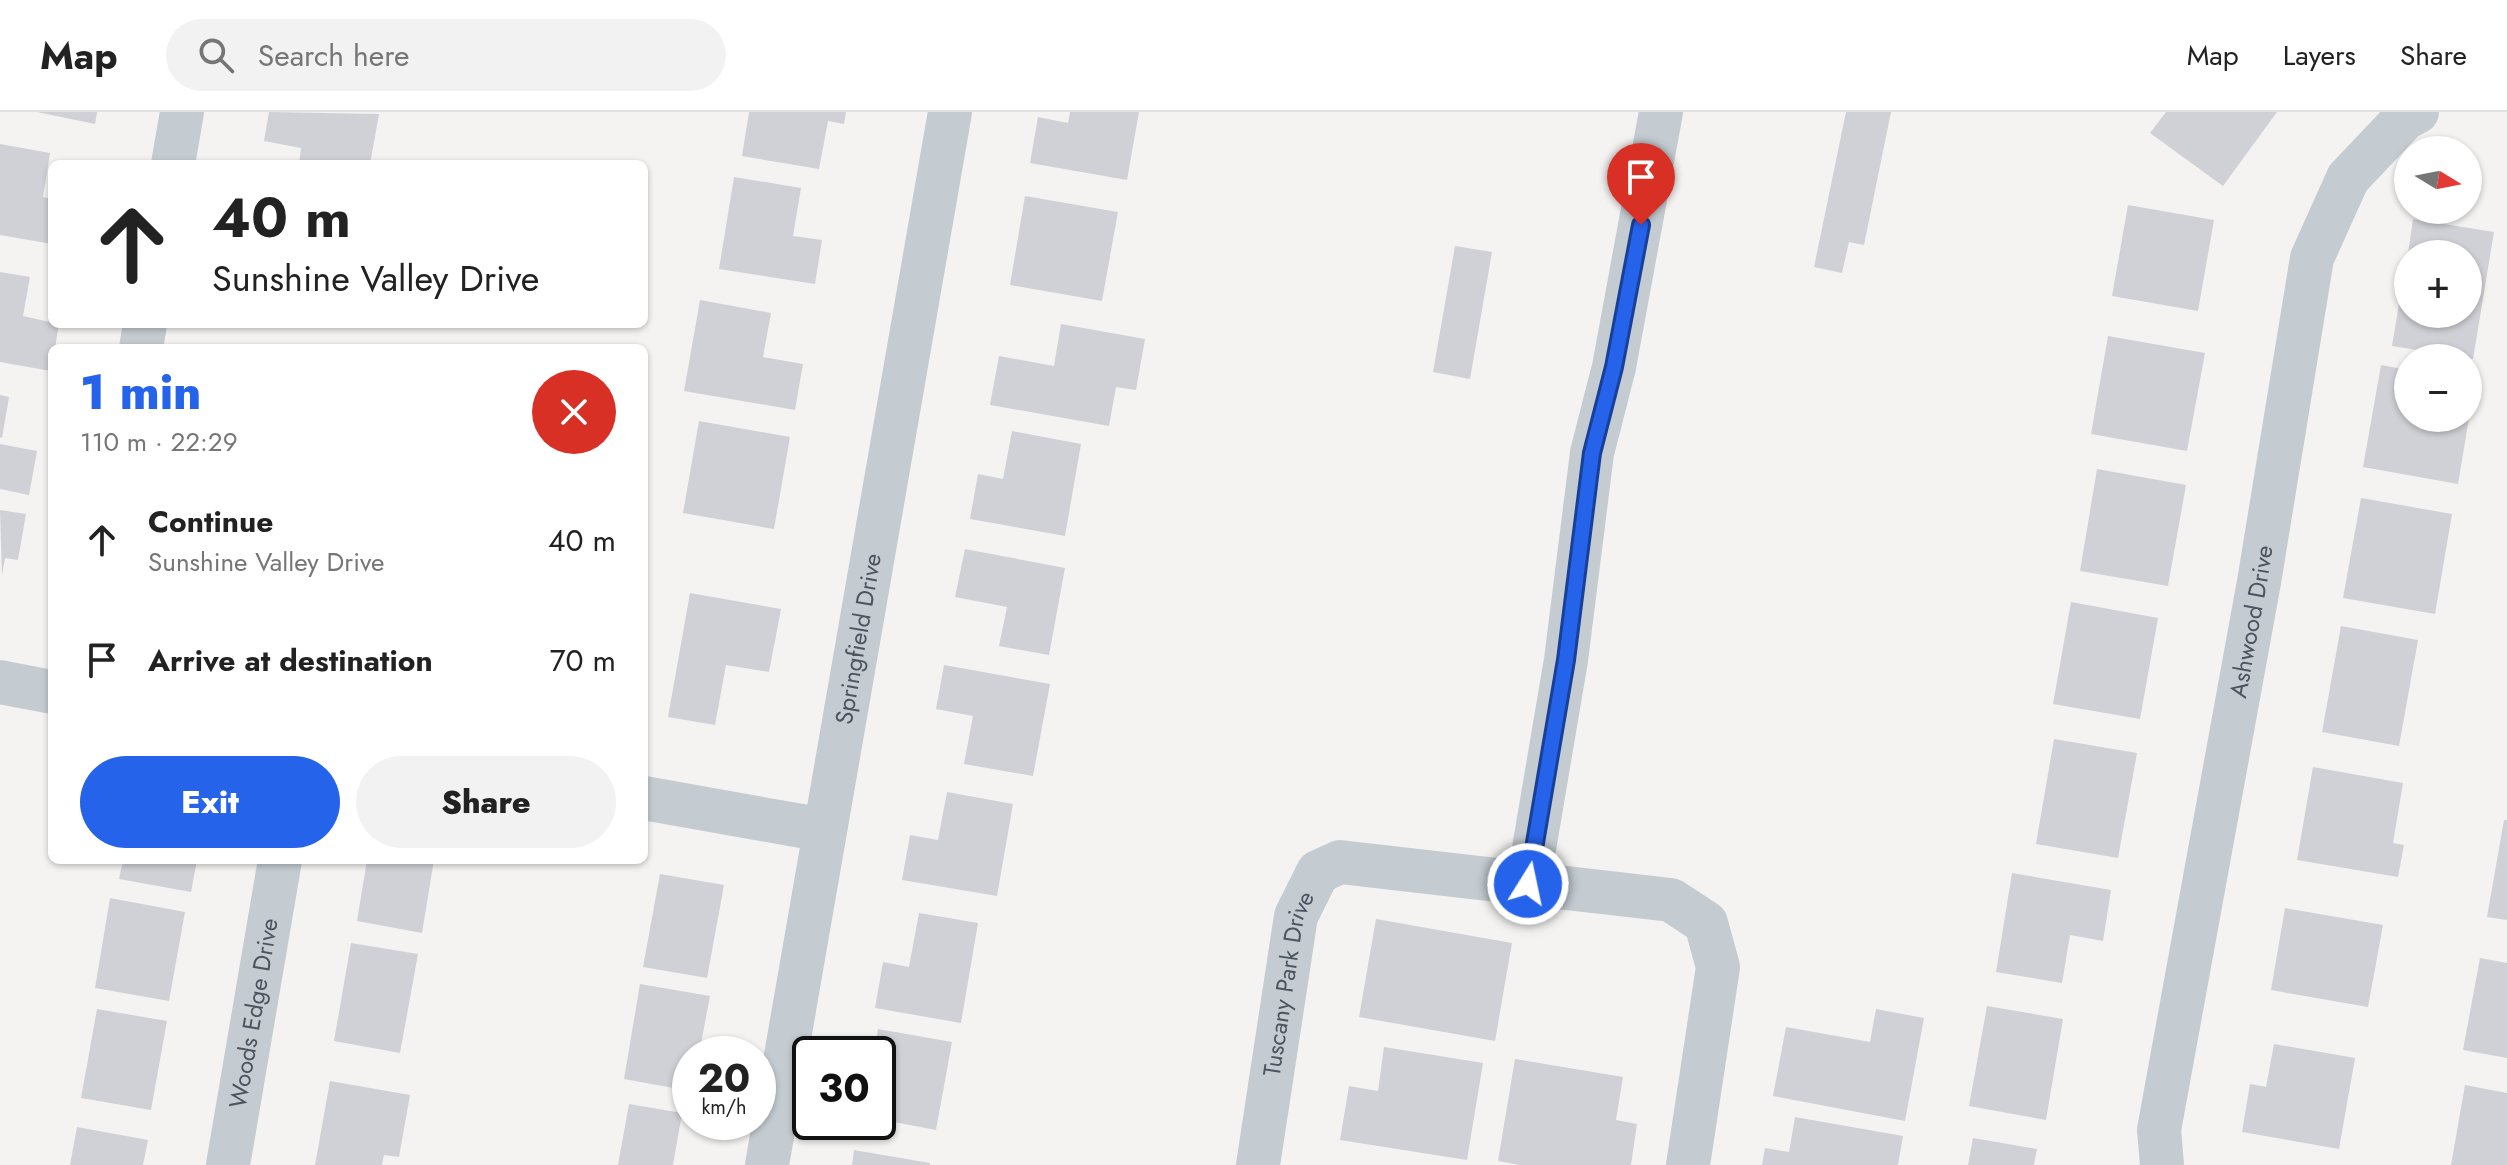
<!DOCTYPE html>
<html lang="en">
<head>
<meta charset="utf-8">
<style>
  body { margin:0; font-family:Jost,sans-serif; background:#f2f2f2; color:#222; height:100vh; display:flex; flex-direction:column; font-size:30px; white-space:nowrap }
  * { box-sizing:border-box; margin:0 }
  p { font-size:26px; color:#767676 }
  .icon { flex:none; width:44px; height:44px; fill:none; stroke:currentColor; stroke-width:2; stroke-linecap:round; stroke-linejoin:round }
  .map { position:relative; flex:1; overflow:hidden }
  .sheet { position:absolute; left:48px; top:232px; width:600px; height:520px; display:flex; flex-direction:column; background:#fff; border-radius:12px; box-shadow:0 2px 6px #0004 }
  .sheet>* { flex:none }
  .guide { position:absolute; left:48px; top:48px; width:600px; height:168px; border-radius:12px; box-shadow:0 2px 6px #0004; background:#fff; color:#222; overflow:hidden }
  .needle { width:52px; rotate:100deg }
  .controls { position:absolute; left:2394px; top:24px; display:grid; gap:16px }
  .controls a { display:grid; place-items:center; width:88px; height:88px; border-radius:50%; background:#fff; box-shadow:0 2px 6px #0004; font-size:40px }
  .speed { position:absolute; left:672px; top:924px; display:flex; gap:16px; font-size:40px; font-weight:700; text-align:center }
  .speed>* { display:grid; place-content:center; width:104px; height:104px; border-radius:50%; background:#fff; box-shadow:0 2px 6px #0004; line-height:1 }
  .speed small { font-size:20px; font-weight:400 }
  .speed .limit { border:4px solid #111; border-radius:12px; background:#fff; color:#111 }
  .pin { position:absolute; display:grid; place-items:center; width:68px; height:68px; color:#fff; margin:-82px -34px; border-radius:50% 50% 50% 0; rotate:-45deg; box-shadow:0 0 8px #0007 }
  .pin .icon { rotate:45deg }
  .me { position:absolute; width:88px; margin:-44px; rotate:10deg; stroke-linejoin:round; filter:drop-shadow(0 0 6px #0008) }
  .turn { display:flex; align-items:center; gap:28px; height:168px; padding:0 32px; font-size:36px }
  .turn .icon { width:104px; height:104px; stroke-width:2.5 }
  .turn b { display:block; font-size:56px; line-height:68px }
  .round { display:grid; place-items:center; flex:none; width:84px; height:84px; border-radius:42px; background:#f2f2f2 }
  .overview { display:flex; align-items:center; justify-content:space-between; height:136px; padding:0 32px }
  h1 { font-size:48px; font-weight:800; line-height:60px; color:#2563eb }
  .action { display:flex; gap:16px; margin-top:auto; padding:16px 32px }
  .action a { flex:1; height:92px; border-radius:48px; background:#2563eb; color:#fff; font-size:32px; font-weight:800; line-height:92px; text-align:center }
  .action a+a { background:#f2f2f2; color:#222 }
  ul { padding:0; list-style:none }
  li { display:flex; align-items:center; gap:24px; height:120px; padding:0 32px }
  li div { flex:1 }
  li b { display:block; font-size:30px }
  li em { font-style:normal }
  header { display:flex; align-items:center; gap:48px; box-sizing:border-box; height:112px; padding:0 40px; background:#fff; border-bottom:2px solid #e0e0e0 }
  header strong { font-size:38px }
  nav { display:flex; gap:44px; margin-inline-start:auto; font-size:28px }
  .search { width:560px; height:72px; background:#f2f2f2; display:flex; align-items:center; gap:20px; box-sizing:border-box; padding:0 28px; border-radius:44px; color:#767676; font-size:30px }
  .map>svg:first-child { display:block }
  .building { fill:#d0d1d6 }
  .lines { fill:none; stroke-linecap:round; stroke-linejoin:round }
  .minor { stroke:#c4ccd2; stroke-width:44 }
  .route-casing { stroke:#184099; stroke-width:20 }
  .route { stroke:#2563eb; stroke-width:14 }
  .labels { text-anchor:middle; stroke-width:7; stroke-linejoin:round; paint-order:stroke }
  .street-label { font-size:24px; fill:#4b545f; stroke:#fff }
</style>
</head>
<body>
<header>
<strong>Map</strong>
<div class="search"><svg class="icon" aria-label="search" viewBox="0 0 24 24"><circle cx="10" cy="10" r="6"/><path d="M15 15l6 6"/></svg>Search here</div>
<nav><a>Map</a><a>Layers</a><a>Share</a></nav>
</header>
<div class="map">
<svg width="2507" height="1053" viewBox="0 0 2507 1053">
  <rect width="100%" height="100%" fill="#f4f3f2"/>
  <!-- building -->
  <g class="building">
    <polygon points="37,0 97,0 95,12"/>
    <polygon points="269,0 379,2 370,52 299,52 301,36 264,29"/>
    <polygon points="749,0 846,0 844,12 828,9 819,57 742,44"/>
    <polygon points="1070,0 1139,0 1127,68 1030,51 1038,5 1068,11"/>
    <polygon points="1846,0 1891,0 1864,133 1849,130 1842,161 1814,155"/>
    <polygon points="2166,0 2277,0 2223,74 2150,21"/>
    <polygon points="0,32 50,41 43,85 52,87 52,132 0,123"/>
    <polygon points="734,65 801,76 793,124 822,128 815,172 719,157"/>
    <polygon points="1025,84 1118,100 1102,189 1010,173"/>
    <polygon points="2128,93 2214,108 2198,199 2112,184"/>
    <polygon points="2413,107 2494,120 2473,247 2392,234 2406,150 2408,202 2468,202 2468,142 2408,142"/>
    <polygon points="1455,134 1492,140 1470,267 1433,260"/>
    <polygon points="0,160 30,165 23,204 59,212 55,236 52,236 51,259 0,250"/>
    <polygon points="700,188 771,201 763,245 803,252 795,298 684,279"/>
    <polygon points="1061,212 1145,227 1136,278 1116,275 1109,314 990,293 999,244 1054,254"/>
    <polygon points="2108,224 2205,241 2187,339 2091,322"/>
    <polygon points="2381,253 2408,258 2408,306 2469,306 2458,372 2363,355"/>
    <polygon points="2468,269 2476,270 2470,304 2468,304"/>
    <polygon points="0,283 9,285 2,326 0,325"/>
    <polygon points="699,309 790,325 774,417 683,401"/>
    <polygon points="1012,319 1081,332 1065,424 970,407 978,362 1003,367"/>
    <polygon points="0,332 37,339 29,383 0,377"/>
    <polygon points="2097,357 2186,373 2168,474 2080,459"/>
    <polygon points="2361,386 2452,402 2435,502 2343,486"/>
    <polygon points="0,398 26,402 18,448 5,446 2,464"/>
    <polygon points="965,437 1065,456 1049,543 999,534 1007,495 955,485"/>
    <polygon points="690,481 781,497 769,560 726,553 715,613 668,605"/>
    <polygon points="2071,490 2158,506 2140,607 2053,592"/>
    <polygon points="2341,514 2418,528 2399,634 2322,620"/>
    <polygon points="944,553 1050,572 1033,664 964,652 973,604 936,597"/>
    <polygon points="2054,627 2137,641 2118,746 2036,732"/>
    <polygon points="2313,655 2403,671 2393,731 2404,733 2398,765 2297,748"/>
    <polygon points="947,680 1013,692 997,784 902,768 910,723 938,728"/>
    <polygon points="2504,708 2507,708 2507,808 2487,805"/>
    <polygon points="123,748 197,748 191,780 119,767"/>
    <polygon points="367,748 434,748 422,821 357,809"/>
    <polygon points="2012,761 2111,778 2103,829 2070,823 2062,871 1996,860"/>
    <polygon points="660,762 724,773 707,866 643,855"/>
    <polygon points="110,786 185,800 169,889 95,876"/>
    <polygon points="2285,796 2383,813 2368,895 2271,878"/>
    <polygon points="919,801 978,811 961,911 875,896 883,850 909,855"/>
    <polygon points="1376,807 1512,831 1495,929 1359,905"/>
    <polygon points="351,831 418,842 400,941 334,929"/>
    <polygon points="2480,846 2507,851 2507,946 2463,938"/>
    <polygon points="640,872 710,884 699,942 690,942 690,979 624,967"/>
    <polygon points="1987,894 2063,907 2046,1008 1969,994"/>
    <polygon points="97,897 167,909 151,998 81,986"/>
    <polygon points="1876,897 1924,906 1905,1009 1773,984 1786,915 1870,930"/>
    <polygon points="878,917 952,930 936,1018 878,1007 878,942 874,942"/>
    <polygon points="2274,932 2355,946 2339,1037 2242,1020 2250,972 2266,975"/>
    <polygon points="1384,935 1483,951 1467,1048 1340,1028 1349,974 1378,979"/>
    <polygon points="1515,947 1623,965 1616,1008 1637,1012 1631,1053 1519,1053 1498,1049"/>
    <polygon points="330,969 410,983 399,1045 384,1043 382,1053 315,1053"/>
    <polygon points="2465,973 2507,981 2507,1053 2451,1053"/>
    <polygon points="629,992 682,1001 673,1053 618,1053"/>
    <polygon points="1795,1005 1903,1024 1898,1053 1762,1053 1765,1036 1789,1040"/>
    <polygon points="77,1015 148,1028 143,1053 70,1053"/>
    <polygon points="1973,1026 2037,1037 2034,1053 1968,1053"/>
    <polygon points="854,1038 930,1051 930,1053 852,1053"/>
  </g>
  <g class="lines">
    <!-- minor -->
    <g class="minor">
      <polyline points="173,52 182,0"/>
      <polyline points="141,236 145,212"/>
      <polyline points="0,570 52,580"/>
      <polyline points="644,686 824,718"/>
      <polyline points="1528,772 1566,548 1592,341 1614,255 1661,0"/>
      <path id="s1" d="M228 1053 280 748"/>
      <path id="s2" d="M767 1053 950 0"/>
      <path id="s3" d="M1258 1053 1296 804 1318 760 1340 750 1671 788 1706 811 1718 855 1688 1053"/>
      <path id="s4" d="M2162 1053 2159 1018 2259 470 2312 146 2348 66 2404 7 2417 0"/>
    </g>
  </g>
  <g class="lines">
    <!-- route casing -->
    <g class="route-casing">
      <polyline id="route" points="1528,772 1566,548 1592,341 1614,255 1641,113"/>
    </g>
    <!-- route -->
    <use href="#route" class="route"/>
  </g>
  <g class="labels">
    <!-- street labels -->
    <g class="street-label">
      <text dy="8" stroke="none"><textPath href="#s4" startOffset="552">Ashwood Drive</textPath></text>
      <text dy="8" stroke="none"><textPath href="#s2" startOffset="534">Springfield Drive</textPath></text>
      <text dy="8" stroke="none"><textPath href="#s3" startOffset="184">Tuscany Park Drive</textPath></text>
      <text dy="8" stroke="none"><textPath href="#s1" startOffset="154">Woods Edge Drive</textPath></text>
    </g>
  </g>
</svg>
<div class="controls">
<a><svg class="needle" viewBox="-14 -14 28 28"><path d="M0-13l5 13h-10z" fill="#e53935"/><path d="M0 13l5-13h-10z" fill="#767676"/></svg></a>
<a>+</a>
<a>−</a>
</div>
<div class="speed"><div>20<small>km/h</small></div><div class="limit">30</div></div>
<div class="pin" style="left:1641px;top:113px;background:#d93025"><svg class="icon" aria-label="arrive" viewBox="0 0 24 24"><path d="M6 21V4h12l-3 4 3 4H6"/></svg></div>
<svg class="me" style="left:1528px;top:772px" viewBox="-20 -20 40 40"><circle r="17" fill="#2563eb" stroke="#fff" stroke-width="3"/><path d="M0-11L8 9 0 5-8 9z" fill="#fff"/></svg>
<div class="guide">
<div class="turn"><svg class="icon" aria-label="ahead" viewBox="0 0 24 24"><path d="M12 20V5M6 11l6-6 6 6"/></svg><div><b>40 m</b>Sunshine Valley Drive</div></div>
</div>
<section class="sheet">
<div class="overview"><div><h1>1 min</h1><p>110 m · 22:29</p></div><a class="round" style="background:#d93025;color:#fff"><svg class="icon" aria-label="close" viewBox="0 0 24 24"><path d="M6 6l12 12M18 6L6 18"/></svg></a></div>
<ul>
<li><svg class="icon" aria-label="ahead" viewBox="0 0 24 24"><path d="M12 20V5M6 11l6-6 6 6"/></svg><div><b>Continue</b><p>Sunshine Valley Drive</p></div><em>40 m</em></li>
<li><svg class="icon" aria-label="arrive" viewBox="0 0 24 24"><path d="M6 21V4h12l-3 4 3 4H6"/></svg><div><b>Arrive at destination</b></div><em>70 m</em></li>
</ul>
<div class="action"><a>Exit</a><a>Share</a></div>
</section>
</div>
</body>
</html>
